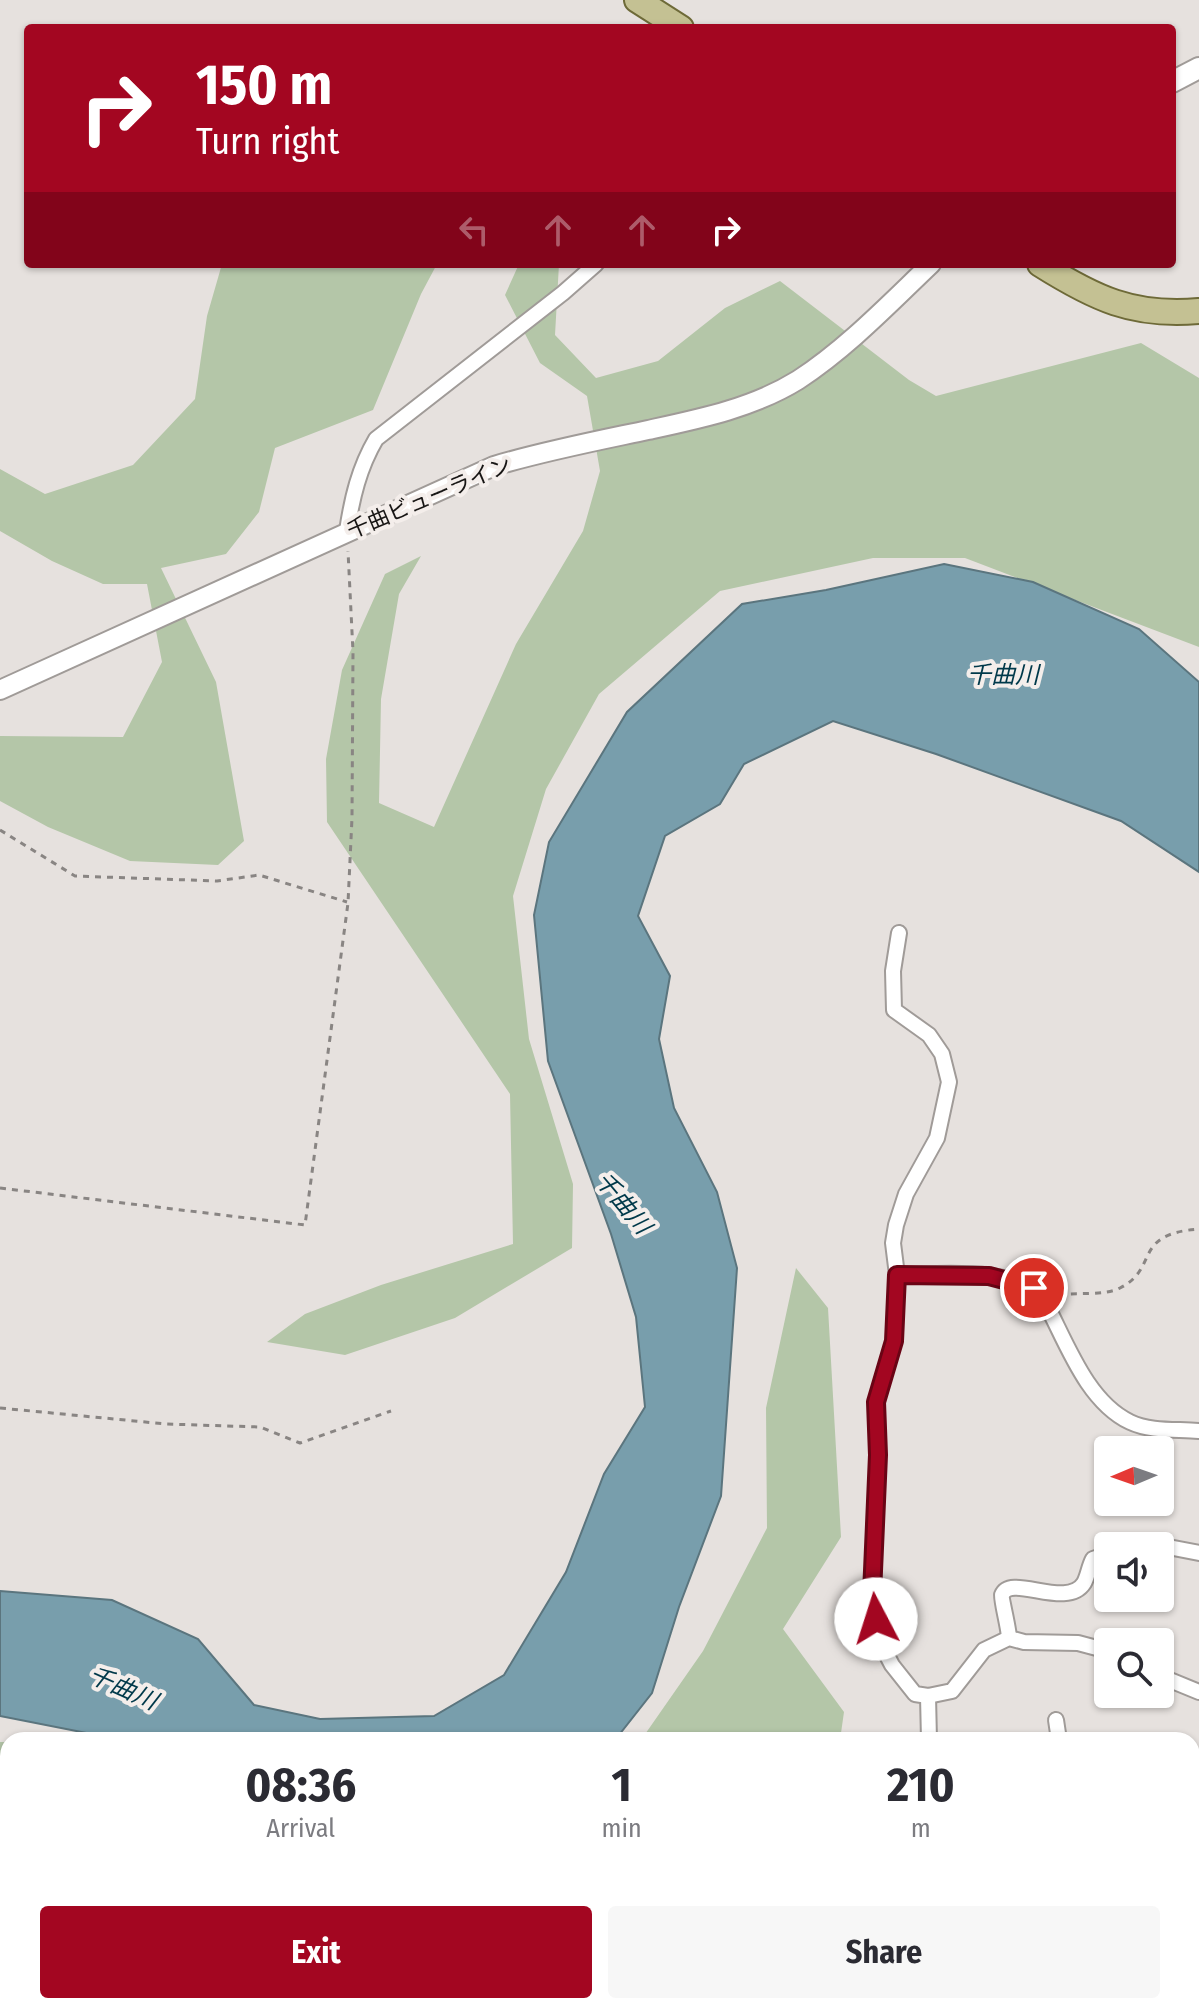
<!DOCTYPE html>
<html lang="en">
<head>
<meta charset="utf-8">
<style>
  body { margin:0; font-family:"Fira Sans Condensed","Noto Sans JP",sans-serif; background:#f7f7f7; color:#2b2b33; height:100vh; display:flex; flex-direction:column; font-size:30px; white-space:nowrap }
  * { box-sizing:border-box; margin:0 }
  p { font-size:26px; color:#7c7c81 }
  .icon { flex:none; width:44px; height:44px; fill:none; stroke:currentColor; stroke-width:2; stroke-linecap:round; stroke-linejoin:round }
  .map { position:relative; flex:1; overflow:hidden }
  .panel { position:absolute; left:0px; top:1732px; width:1200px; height:282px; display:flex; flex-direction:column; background:#fff; border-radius:24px 24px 0 0; box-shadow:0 2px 6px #0004 }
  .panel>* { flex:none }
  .hud { position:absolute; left:24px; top:24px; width:1152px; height:244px; border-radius:8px; box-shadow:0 2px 6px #0004; background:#a30621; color:#fff; overflow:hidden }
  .needle { width:52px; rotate:268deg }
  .buttons { position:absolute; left:1094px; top:1436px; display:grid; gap:16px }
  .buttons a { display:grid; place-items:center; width:80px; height:80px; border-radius:8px; background:#fff; box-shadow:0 2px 6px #0004; font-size:40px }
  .pin { position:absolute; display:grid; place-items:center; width:68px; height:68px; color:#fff; margin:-34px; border:4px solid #fff; border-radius:50%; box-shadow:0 2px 8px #0007 }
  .me { position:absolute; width:88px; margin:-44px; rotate:355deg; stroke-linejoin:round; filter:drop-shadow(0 0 6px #0008) }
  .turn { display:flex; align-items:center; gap:28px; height:168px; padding:0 40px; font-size:36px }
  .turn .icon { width:104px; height:104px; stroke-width:2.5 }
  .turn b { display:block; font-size:56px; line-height:68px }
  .lanes { display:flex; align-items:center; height:76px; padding:0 40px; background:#0003; justify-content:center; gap:40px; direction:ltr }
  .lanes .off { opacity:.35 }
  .eta { display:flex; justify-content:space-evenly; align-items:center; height:136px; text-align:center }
  .eta b { font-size:48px; font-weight:700; line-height:56px }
  .button { display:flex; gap:16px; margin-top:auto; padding:16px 40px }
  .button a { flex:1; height:92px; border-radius:8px; background:#a30621; color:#fff; font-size:32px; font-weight:700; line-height:92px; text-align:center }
  .button a+a { background:#f7f7f7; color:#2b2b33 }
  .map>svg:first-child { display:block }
  .green { fill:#b4c6a8 }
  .water { fill:#789eac; stroke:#5b757e; stroke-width:2 }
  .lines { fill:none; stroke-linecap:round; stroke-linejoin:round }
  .minor-casing { stroke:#a09b98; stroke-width:18 }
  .tertiary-casing { stroke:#a09b98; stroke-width:22 }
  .secondary-casing { stroke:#a09b98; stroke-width:24 }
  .primary-casing { stroke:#6e6a38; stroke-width:28 }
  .path { stroke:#898583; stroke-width:3; stroke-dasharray:6 6; stroke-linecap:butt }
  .minor { stroke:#fff; stroke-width:14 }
  .tertiary { stroke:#fff; stroke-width:18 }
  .secondary { stroke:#fff; stroke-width:20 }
  .primary { stroke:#c4c193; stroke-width:24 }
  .route-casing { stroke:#6a0415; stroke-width:20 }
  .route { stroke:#a30621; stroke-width:14 }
  .labels { text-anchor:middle; stroke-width:8; stroke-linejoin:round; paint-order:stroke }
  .street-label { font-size:22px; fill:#171514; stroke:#f4eeeb }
  .water-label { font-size:24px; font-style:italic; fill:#00394a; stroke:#f4eeeb }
</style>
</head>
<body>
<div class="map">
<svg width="1199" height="2013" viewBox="0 0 1199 2013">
  <rect width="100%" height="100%" fill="#e6e1de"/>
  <!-- green -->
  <g class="green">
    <polygon points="222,264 437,264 421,294 373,410 275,448 259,512 226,554 161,568 216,682 244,841 218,865 130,861 48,827 0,801 0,736 123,737 162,662 147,584 103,584 52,561 0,531 0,469 45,494 133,465 195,399 207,316"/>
    <polygon points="519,264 559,264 555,335 596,378 658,361 725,308 780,281 909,380 936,396 1141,343 1199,378 1199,647 965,558 873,558 720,591 599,694 546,789 513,896 529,1039 573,1184 572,1248 455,1318 345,1355 267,1342 305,1314 381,1285 513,1244 510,1094 327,822 326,759 342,670 385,574 421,556 399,594 381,699 379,803 434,827 516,644 583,531 600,471 587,396 540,363 505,295"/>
    <polygon points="796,1268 828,1308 841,1537 783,1629 844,1712 840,1740 641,1740 703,1651 767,1528 766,1408"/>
    <polygon points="0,1742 8,1742 8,2006 738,2006 735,2009 737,2013 0,2013"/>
  </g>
  <!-- water -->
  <polygon class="water" points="944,564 1033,582 1139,629 1199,682 1199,872 1121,821 936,754 833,721 744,764 720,804 665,836 638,916 670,976 659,1039 674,1108 717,1192 737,1268 721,1496 679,1607 652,1693 615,1740 122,1740 0,1716 0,1591 112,1600 198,1639 254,1705 320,1719 434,1716 504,1675 566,1572 604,1474 645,1407 636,1317 611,1234 548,1061 534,915 549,842 627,712 742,604 826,590"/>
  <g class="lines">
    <!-- minor casing -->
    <g class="minor-casing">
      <g id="minor">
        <path d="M347 531C352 498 359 468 376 439L563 293 596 264"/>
        <polyline points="899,933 893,971 894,1010 929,1035 942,1054 949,1082 937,1138 906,1194 896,1225 893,1243 897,1275 894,1341 876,1402 878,1455 872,1594 881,1644 892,1665 915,1694 928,1696 952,1691 984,1650 1009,1638 1024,1642 1078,1643 1108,1651"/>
        <path d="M897 1275C939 1275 1016 1265 1044 1300 1066 1341 1086 1401 1130 1422 1151 1432 1177 1429 1199 1431"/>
        <polyline points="1121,1546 1137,1541 1199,1553"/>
        <path d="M1009 1638C1009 1629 1001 1599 1002 1595 1010 1573 1067 1610 1084 1583 1088 1576 1089 1566 1093 1559L1108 1554"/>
        <polyline points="1160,1676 1199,1692"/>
        <polyline points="928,1696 929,1740"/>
        <polyline points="1056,1720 1059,1740"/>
        <polyline points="1192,1849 1199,1847"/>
        <polyline points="1061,2006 1068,2013"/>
        <polyline points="1158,2006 1176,2013"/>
        <polyline points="906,2013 920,2008 954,2006"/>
      </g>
    </g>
    <!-- tertiary casing -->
    <g class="tertiary-casing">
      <path id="tertiary" d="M0 690 494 466C544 451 596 441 648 430 699 419 753 408 798 380 847 348 889 304 931 264"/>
    </g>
    <!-- secondary casing -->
    <g class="secondary-casing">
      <polyline id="secondary" points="1172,82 1199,68"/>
    </g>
    <!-- primary casing -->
    <g class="primary-casing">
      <g id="primary">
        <polyline points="637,0 681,28"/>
        <path d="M1040 264C1094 298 1133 317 1199 311"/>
      </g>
    </g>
    <!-- path -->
    <g class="path">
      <polyline points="0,830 75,876 217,881 259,875 347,902"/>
      <polyline points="0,1188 305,1225 348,903 352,818 353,652 348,551"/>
      <path d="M1059 1295C1077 1292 1105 1296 1120 1288 1160 1268 1131 1234 1199 1229"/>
      <polyline points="0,1408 166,1424 260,1427 300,1443 391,1411"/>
    </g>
    <!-- minor -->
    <use href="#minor" class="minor"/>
    <!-- tertiary -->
    <use href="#tertiary" class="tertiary"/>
    <!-- secondary -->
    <use href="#secondary" class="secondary"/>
    <!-- primary -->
    <use href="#primary" class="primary"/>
  </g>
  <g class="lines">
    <!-- route casing -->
    <g class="route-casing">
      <polyline id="route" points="876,1619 872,1594 878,1455 876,1402 894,1341 897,1275 989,1276 1034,1288"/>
    </g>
    <!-- route -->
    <use href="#route" class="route"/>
  </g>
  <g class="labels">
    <!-- street labels -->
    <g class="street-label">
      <text transform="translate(429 497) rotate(-23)" y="8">千曲ビューライン</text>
    </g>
    <!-- water labels -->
    <g class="water-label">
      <text x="1003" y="683">千曲川</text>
      <text transform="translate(623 1203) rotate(50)" y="8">千曲川</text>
      <text transform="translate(123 1688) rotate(24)" y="8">千曲川</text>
    </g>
  </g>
</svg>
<div class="buttons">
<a><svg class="needle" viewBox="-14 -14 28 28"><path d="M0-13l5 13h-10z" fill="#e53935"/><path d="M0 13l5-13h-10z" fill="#7c7c81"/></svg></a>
<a><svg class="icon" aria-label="sound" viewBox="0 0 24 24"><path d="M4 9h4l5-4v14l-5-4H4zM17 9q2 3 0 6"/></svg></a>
<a><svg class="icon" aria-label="search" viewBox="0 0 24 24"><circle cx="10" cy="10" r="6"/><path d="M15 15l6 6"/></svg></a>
</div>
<div class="pin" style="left:1034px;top:1288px;background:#d93025"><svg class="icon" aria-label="arrive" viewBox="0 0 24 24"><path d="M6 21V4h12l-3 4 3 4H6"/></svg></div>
<svg class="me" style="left:876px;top:1619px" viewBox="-20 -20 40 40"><circle r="19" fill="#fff"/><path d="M0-13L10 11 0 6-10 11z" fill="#a30621"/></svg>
<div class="hud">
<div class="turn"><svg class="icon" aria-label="right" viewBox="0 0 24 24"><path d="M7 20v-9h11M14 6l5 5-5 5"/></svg><div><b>150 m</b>Turn right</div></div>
<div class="lanes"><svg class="icon off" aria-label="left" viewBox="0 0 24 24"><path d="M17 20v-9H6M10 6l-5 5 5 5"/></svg><svg class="icon off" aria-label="ahead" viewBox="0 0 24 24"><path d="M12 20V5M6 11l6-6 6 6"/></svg><svg class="icon off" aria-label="ahead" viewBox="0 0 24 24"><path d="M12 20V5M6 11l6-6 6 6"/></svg><svg class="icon" aria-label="right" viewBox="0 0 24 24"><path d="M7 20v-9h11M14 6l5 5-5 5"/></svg></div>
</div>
<section class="panel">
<div class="eta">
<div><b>08:36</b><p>Arrival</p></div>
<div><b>1</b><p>min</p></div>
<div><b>210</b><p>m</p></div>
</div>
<div class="button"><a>Exit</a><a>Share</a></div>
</section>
</div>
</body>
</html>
